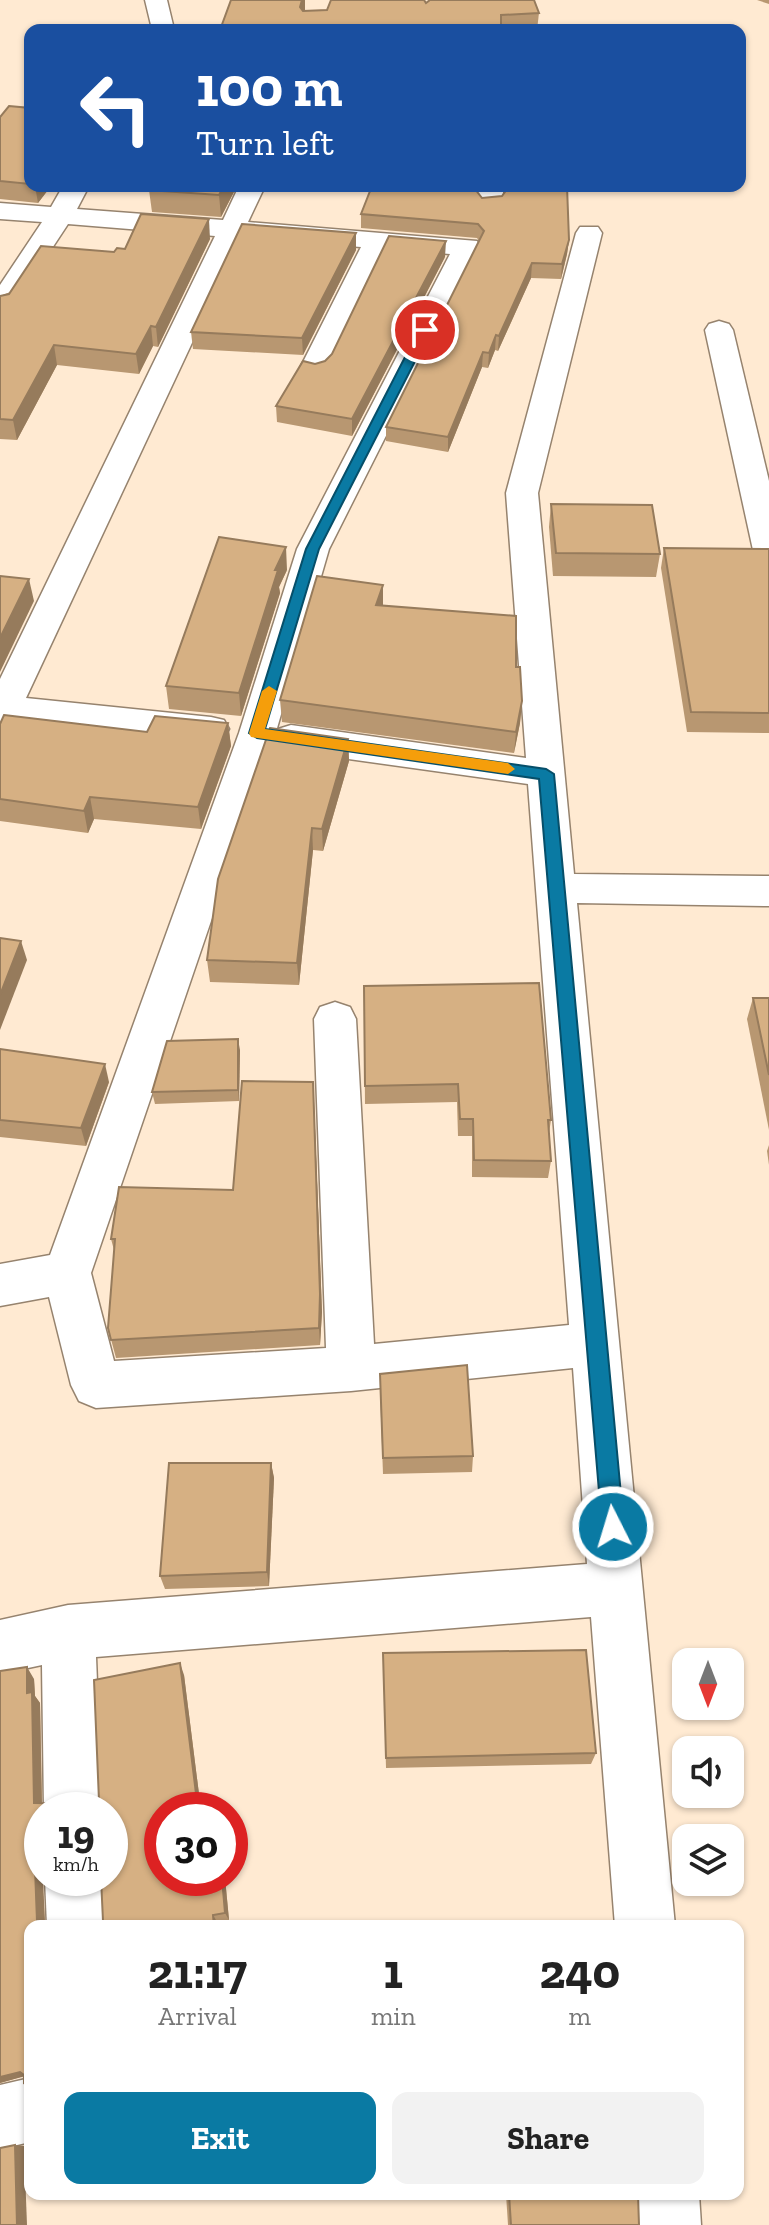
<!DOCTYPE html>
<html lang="en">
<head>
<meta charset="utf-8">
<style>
  body { margin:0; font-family:"Zilla Slab",serif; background:#f2f2f2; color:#222; height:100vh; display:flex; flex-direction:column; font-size:30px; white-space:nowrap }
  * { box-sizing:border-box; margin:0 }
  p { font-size:26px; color:#767676 }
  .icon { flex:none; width:44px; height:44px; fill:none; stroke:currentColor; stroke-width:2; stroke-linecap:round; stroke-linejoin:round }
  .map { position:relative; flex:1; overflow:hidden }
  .sheet { position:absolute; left:24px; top:1920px; width:720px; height:280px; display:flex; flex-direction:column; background:#fff; border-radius:16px; box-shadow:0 2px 6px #0004 }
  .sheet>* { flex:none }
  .guide { position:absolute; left:24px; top:24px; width:722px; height:168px; border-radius:16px; box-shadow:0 2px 6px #0004; background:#1a4fa0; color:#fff; overflow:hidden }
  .needle { width:52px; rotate:180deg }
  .fabs { position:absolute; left:672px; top:1648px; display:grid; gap:16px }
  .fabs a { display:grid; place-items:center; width:72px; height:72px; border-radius:16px; background:#fff; box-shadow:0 2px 6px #0004; font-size:40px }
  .speed { position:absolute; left:24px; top:1792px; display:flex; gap:16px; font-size:40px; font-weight:700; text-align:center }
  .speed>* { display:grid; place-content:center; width:104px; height:104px; border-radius:50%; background:#fff; box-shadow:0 2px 6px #0004; line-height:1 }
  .speed small { font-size:20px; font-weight:400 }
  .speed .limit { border:12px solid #d22; background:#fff; color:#111 }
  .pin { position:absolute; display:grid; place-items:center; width:68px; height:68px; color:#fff; margin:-34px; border:4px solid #fff; border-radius:50%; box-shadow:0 2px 8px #0007 }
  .me { position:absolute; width:88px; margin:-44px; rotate:355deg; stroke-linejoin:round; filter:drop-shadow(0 0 6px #0008) }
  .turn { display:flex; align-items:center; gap:28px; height:168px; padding:0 40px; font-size:36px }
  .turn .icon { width:104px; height:104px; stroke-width:2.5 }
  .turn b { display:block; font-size:56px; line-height:68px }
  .eta { display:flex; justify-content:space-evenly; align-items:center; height:136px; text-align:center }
  .eta b { font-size:48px; font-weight:700; line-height:56px }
  .primary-button { display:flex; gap:16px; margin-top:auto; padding:16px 40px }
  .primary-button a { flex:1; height:92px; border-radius:16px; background:#0a7aa3; color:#fff; font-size:32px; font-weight:700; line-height:92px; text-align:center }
  .primary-button a+a { background:#f2f2f2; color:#222 }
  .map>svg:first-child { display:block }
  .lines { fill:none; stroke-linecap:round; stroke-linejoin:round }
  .minor-casing { stroke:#96836e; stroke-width:3 }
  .minor { fill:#fff; fill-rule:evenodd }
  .wall { fill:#b89771; fill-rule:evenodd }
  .shaded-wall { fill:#967b5c }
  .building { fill:#d6b083; stroke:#967b5c; stroke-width:2; fill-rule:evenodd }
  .route { fill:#0a7aa3; stroke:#064f6a; stroke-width:2 }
  .slow { fill:#f59e0b }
</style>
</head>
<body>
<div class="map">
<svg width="769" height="2225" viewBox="0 0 769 2225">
  <rect width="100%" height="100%" fill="#ffead2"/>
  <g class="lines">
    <!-- minor casing -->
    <g class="minor-casing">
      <g id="minor">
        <polygon points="145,0 167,0 173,25 171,30 149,30 151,25"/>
        <path d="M63 186H89L77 209 223 220 239 186H265L248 222 477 241 481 247 329 549 275 735 278 729 291 725 526 758 506 493 576 233 580 227H598L602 233 538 493 574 874 769 876V906L577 903 675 1926H615L591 1617 96 1657 102 1810H44L42 1665 0 1674V1620L68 1605 587 1564 573 1368 351 1391 96 1408 79 1401 71 1385 49 1297 0 1306V1264L50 1255 239 733 297 549 450 254 387 249 330 368 325 374 315 377 305 374 300 368 361 247 241 238 26 698 211 717 224 720 229 729 224 738 211 741 15 722 0 728V679L215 236 68 224 10 312 0 314V285L42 222 0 219V203L51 207ZM273 739 278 747 291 751 528 784 569 1325 374 1344 356 1019 350 1007 335 1002 320 1007 314 1019 326 1348 114 1361 91 1273Z"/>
        <polygon points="477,186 503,186 503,203 499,209 481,209 477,203"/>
        <polygon points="719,321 729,324 733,330 769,481 769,560 757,557 753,550 705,330 709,324"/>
        <polygon points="45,1878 105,1878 107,1926 47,1926"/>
        <polygon points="30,2078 30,2142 0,2149 0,2085"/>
        <polygon points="633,2194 699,2194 701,2225 635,2225"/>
      </g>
    </g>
    <!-- minor -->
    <use href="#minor" class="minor"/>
  </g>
  <!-- wall -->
  <g class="wall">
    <polygon points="757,0 769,0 769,4"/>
    <polygon points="426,3 539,13 537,30 220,30 305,11"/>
    <polygon points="30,108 30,186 51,186 38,203 0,199 0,117"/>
    <polygon points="151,186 237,186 221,217 152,212 149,190"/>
    <polygon points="506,186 569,240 567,254 561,279 531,278 498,351 495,350 488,368 482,367 448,452 386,441 386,427 479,241 477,238 361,228 361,214 475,189 482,198 502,196 506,190"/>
    <polygon points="356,233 356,250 303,355 193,349 191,332"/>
    <polygon points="210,239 158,347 153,346 139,374 57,365 17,440 0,439 0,296 114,252 125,249"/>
    <polygon points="445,257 352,436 277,422 276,406 315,364 325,361"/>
    <polygon points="551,504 660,554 656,577 553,576 549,527"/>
    <polygon points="664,548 769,549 769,733 687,732 661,568"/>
    <polygon points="287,570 279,587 280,593 241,716 169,709 166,686"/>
    <polygon points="383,585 383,606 516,667 522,701 520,723 514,753 282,722 280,700"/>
    <polygon points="228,723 231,746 201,829 94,819 88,833 0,821 0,724 147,732"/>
    <polygon points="348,739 349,761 323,851 313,850 299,985 210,982 207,960"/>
    <polygon points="364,986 551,1120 549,1133 551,1161 548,1178 472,1177 472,1136 458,1136 457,1102 365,1104"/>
    <polygon points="753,998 769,998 769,1130 747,1019"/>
    <polygon points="0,1049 109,1082 86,1146 0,1137"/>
    <polygon points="240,1050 239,1101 155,1104 152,1092"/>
    <polygon points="314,1102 322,1312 320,1345 116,1358 108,1328 114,1250 111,1239 233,1190"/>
    <polygon points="769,1145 769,1165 767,1151"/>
    <polygon points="380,1391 473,1456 472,1472 383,1474"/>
    <polygon points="271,1463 274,1478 269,1586 165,1589 160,1576"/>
    <polygon points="383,1653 596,1753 591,1764 386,1768"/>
    <path d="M0 1671 34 1679 35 1696 40 1703 42 1803 95 1804 184 1675 201 1810H162L225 1878 229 1920 217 1922 30 1926V2085L24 2083V2076L0 2083ZM42 1810 110 1878 103 1921H45L42 1878Z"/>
    <polygon points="506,2194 638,2194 639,2225 508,2225"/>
  </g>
  <!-- shaded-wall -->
  <g class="shaded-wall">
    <polygon points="302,0 305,0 305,16 300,7"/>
    <polygon points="35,186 51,186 38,203"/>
    <polygon points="224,186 237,186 221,217 219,195"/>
    <polygon points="209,219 210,239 158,347 156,327"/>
    <polygon points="356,233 356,250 303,355 302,338"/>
    <polygon points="569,240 567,254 561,279 562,264"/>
    <polygon points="446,241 445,257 352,436 352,419"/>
    <polygon points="532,263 531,278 498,351 499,336"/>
    <polygon points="151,326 153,346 139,374 136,354"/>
    <polygon points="496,335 495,350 488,368 489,353"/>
    <polygon points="54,345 57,365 17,440 13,420"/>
    <polygon points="483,352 482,367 448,452 448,437"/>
    <polygon points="286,547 287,570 279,587 280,593 241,716 239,693 275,570"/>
    <polygon points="29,579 34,601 0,672 0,638"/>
    <polygon points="383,585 383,607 376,605"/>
    <polygon points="522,701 520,723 514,753 516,732"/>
    <polygon points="228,723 231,746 201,829 198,807"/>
    <polygon points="348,739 349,761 323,851 322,829"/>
    <polygon points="90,797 94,819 88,833 84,811"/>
    <polygon points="312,828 313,850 299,985 297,963"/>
    <polygon points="21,941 27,960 0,1030 0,995"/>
    <polygon points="238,1039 240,1050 239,1101 238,1090"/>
    <polygon points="105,1064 109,1082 86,1146 81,1128"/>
    <polygon points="314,1102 322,1312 320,1345 319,1328"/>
    <polygon points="271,1463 274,1478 269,1586 267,1572"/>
    <polygon points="180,1663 184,1675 201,1810 198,1810"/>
    <polygon points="27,1667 34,1679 35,1696 40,1703 42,1812 34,1803 27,1693"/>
    <polygon points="35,1868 42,1875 43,1878 45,1926 37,1921"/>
    <polygon points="222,1878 225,1878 229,1920 225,1913"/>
    <polygon points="213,1915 217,1922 218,1926 214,1926"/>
    <polygon points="20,2072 29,2075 0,2083 0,2077"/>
    <polygon points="15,2145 24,2146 27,2225 17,2225"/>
  </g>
  <!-- building -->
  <g class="building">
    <polygon points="231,0 302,0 300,7 303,11 327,10 331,0 424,0 426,3 430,0 534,0 539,13 501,15 501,30 220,30"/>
    <polygon points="9,106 30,108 30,184 0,181 0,117"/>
    <polygon points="151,186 224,186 219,195 149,190"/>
    <polygon points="372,186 475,186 475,189 482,198 502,196 507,189 507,186 567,186 569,240 562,264 532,263 499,336 496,335 489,353 483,352 448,437 386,427 484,231 478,224 361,214"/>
    <polygon points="141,214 209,219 156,327 151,326 136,354 54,345 13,420 0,419 0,296 9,294 41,246 114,252 117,248 125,249"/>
    <polygon points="242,224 356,233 302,338 191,332"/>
    <polygon points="389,236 446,241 352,419 276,406 303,361 315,364 325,361 332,354"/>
    <polygon points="551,504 652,505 660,554 556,553"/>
    <polygon points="219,537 286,547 275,570 278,570 239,693 166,686"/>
    <polygon points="664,548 769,549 769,713 691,712"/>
    <polygon points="0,576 29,579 0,638"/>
    <polygon points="317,576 383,585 376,605 516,616 516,667 520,667 522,701 516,732 280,700"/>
    <polygon points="4,715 147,732 155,716 228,723 198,807 90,797 84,811 0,799 0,724"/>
    <polygon points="270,728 348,739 322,829 312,828 297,963 207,960 218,879"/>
    <polygon points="0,938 21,941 0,995"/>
    <polygon points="539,983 551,1120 548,1120 551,1161 474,1160 473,1119 460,1119 458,1084 365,1086 364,986"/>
    <polygon points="753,998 769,998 769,1075"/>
    <polygon points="238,1039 238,1090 152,1092 167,1041"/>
    <polygon points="0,1049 105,1064 81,1128 0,1120"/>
    <polygon points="242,1081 313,1082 320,1294 319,1328 111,1340 108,1328 115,1239 111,1239 119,1187 233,1190"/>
    <polygon points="467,1365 473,1456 383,1458 380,1374"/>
    <polygon points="169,1463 271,1463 267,1572 160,1576"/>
    <polygon points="586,1650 596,1753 386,1758 383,1653"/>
    <path d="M180 1663 198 1810H162V1878H222L225 1913 213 1915 214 1926H30V2082L24 2083V2075L20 2072 0 2077V1671L27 1667V1693L32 1692 34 1803 95 1804 99 1801 94 1680ZM42 1810H110V1878H101L103 1921H37L35 1868H42Z"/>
    <polygon points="15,2145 17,2225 0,2225 0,2148"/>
    <polygon points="509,2194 638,2194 639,2225 511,2225"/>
  </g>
  <!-- route -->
  <polygon class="route" points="425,326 431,330 319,549 265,729 546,769 554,774 624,1527 620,1535 613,1538 605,1535 602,1527 539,779 257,738 249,733 306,549 419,330"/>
  <!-- slow -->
  <polygon class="slow" points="269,686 277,691 265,729 508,763 515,769 508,774 251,737 249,733 262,691"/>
</svg>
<div class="fabs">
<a><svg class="needle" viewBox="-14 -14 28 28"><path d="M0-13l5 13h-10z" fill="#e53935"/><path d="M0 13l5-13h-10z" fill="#767676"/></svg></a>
<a><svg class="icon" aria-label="sound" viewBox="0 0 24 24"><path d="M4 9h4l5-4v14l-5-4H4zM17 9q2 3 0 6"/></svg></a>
<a><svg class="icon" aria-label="layers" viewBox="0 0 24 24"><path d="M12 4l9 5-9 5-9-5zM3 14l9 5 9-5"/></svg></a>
</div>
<div class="speed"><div>19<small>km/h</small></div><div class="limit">30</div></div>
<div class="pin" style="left:425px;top:330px;background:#d93025"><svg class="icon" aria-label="arrive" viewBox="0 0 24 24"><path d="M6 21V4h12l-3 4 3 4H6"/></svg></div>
<svg class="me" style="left:613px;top:1527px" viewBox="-20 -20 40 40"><circle r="17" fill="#0a7aa3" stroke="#fff" stroke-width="3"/><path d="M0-11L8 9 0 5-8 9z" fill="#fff"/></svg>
<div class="guide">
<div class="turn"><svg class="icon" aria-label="left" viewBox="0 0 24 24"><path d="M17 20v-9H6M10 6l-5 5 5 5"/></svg><div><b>100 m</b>Turn left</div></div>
</div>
<section class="sheet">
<div class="eta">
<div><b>21:17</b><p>Arrival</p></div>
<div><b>1</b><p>min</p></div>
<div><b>240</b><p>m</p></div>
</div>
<div class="primary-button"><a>Exit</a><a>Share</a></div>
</section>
</div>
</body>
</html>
